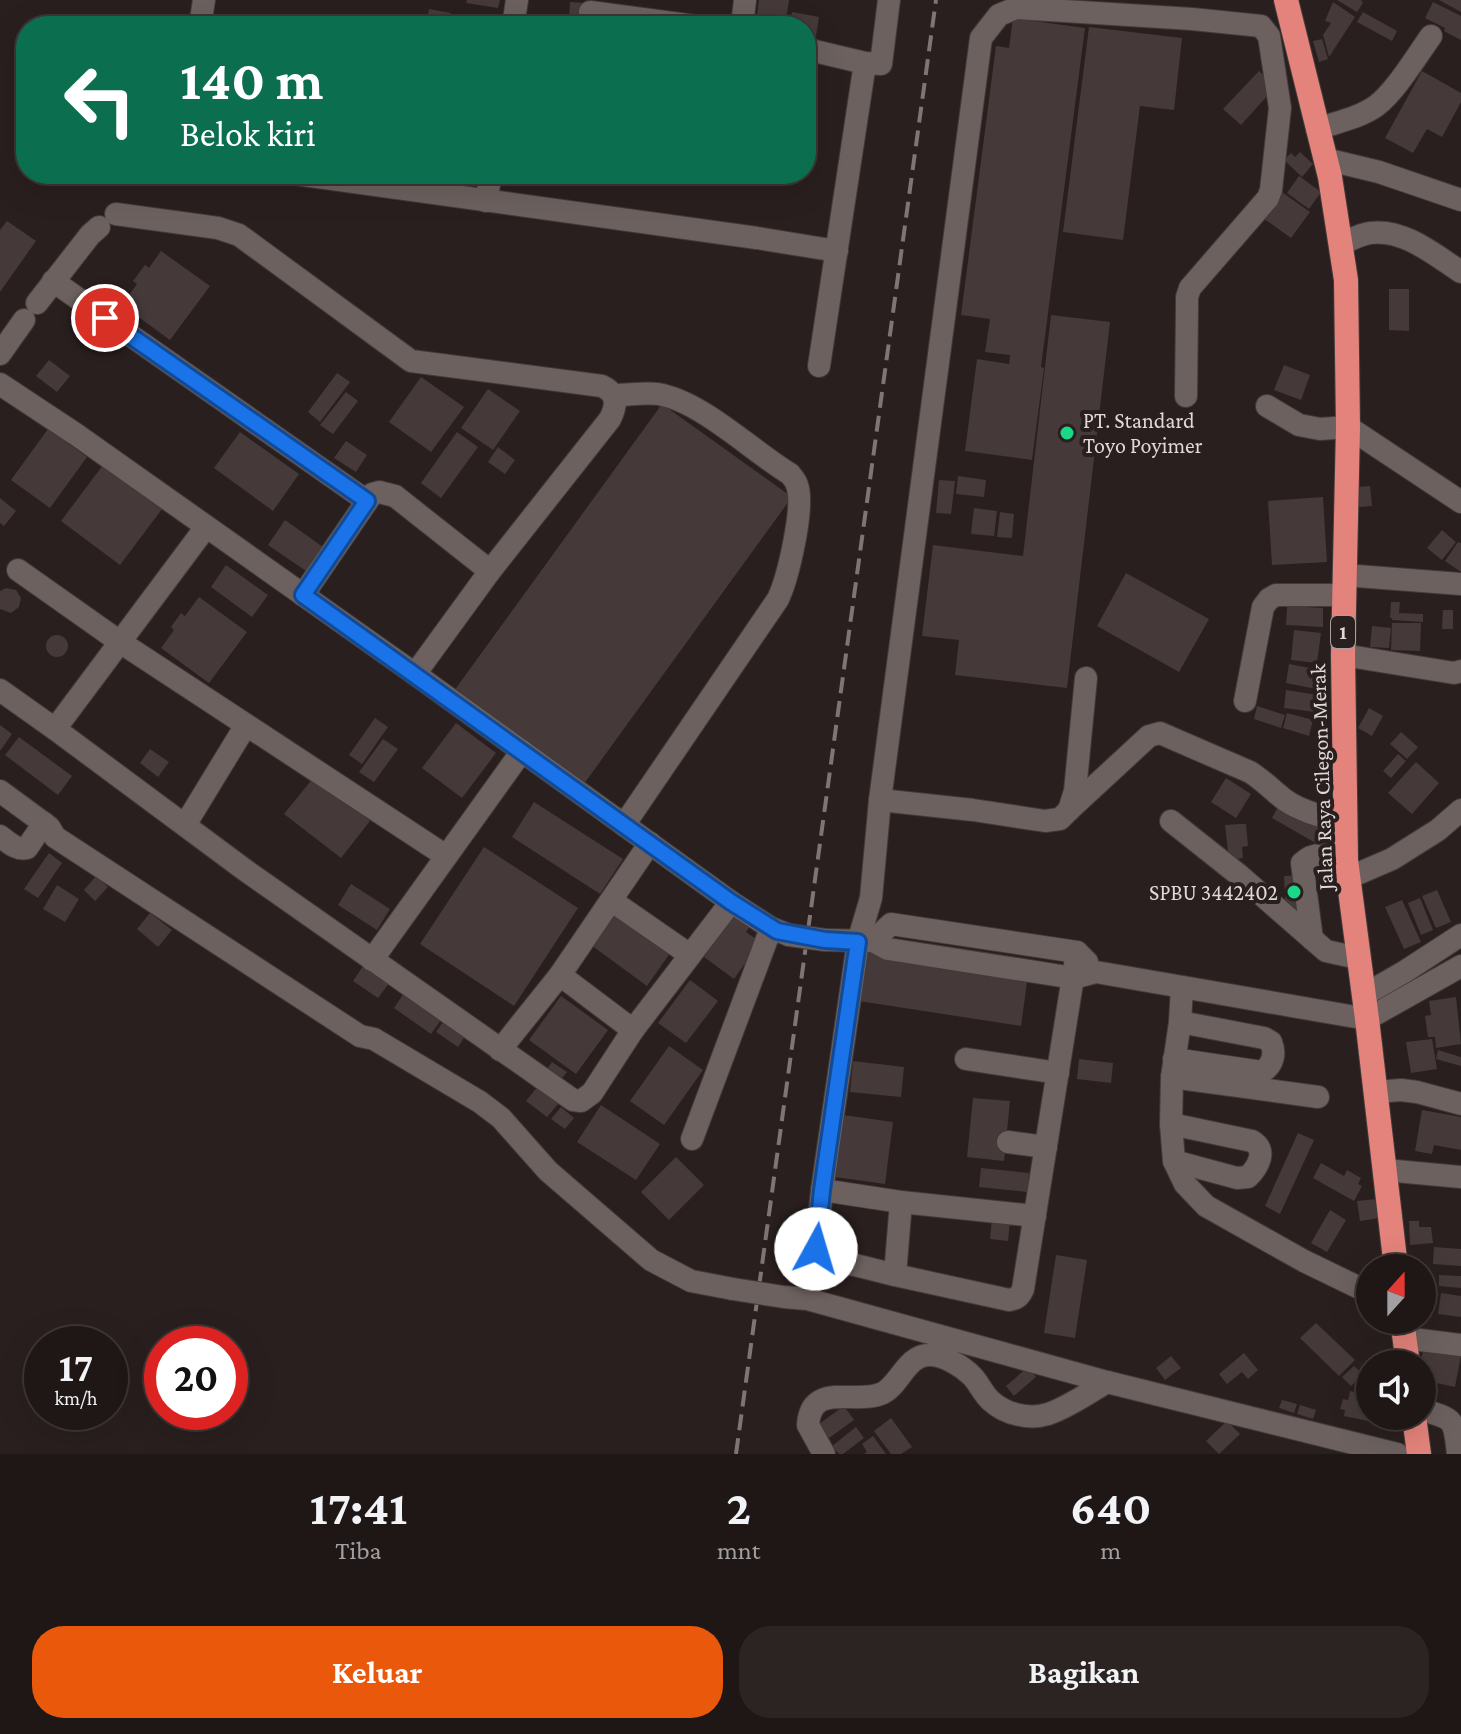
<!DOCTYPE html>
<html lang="id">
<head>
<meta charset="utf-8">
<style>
  body { margin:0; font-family:"Crimson Pro",serif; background:#2c2423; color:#f1f3f6; height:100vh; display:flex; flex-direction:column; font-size:30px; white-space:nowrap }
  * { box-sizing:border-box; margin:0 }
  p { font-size:26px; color:#a19fa1 }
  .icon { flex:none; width:44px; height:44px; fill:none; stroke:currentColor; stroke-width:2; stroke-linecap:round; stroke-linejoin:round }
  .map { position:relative; height:1454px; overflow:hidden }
  .sheet { display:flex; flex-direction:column; background:#1f1716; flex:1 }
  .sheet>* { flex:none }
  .hud { position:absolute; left:16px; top:16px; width:800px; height:168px; border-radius:32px; box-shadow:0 8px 32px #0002,0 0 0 2px #3c3635; background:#0b6e4f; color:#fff; overflow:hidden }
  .needle { width:52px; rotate:21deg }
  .controls { position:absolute; left:1356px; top:1254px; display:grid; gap:16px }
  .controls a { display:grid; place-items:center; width:80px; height:80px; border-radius:50%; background:#1f1716; box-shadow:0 8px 32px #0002,0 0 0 2px #3c3635; font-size:40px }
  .speed { position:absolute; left:24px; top:1326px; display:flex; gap:16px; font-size:40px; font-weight:700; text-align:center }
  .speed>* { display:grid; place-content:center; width:104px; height:104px; border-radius:50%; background:#1f1716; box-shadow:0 8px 32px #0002,0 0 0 2px #3c3635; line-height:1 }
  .speed small { font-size:20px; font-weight:400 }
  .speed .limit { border:12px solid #d22; background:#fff; color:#111 }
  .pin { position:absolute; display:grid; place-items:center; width:68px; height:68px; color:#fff; margin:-34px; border:4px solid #fff; border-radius:50%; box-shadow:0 2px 8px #0007 }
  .me { position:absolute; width:88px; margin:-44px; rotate:6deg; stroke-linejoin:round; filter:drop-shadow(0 0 6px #0008) }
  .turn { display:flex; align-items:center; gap:28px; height:168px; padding:0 32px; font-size:36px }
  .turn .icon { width:104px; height:104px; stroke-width:2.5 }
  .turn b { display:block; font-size:56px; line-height:68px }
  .eta { display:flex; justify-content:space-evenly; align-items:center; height:136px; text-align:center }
  .eta b { font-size:48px; font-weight:700; line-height:56px }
  .primary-button { display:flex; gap:16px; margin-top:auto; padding:16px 32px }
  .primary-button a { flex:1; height:92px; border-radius:32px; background:#ea580c; color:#fff; font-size:32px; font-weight:700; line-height:92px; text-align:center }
  .primary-button a+a { background:#2c2423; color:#f1f3f6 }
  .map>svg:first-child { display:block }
  .building { fill:#453a39 }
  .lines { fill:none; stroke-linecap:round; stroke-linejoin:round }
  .minor-casing { stroke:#423b3a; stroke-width:24 }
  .highway-casing { stroke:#423b3a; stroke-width:26 }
  .minor { stroke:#6c615f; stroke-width:22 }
  .highway { stroke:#e3837b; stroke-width:24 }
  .rail { stroke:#7e7574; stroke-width:4; stroke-dasharray:16 8; stroke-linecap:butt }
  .minor-bridge-casing { stroke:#423b3a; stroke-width:24; stroke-linecap:butt }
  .minor-bridge { stroke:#6c615f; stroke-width:22 }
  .route-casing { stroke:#114b97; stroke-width:20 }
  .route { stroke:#1a73e8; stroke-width:14 }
  .poi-dot { fill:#19d989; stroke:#291f1e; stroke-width:3 }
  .labels { text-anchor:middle; stroke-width:8; stroke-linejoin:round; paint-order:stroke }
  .shield { fill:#291f1e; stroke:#a8a1a0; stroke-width:2 }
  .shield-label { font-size:20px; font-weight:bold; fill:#dfd9d8 }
  .poi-label { font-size:22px; fill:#dfd9d8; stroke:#291f1e; text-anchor:start }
  .street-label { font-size:22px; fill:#dfd9d8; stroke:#291f1e }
</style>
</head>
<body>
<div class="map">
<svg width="1461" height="1454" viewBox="0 0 1461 1454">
  <rect width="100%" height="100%" fill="#291f1e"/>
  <!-- building -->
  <g class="building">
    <polygon points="467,0 500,0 498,8 466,3"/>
    <polygon points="759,0 789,0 785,26 756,24"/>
    <polygon points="1337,0 1361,0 1363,3 1357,12"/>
    <polygon points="1439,0 1461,0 1461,12"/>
    <polygon points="570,2 585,3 584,19 569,18"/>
    <polygon points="1333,2 1355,17 1329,57 1323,35 1331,23 1325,21"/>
    <polygon points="1433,2 1461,16 1461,40 1444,31 1445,28 1425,18"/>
    <polygon points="429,9 451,13 448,26 426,26"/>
    <polygon points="792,12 819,17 816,36 806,34 806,26 789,26"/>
    <polygon points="1363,12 1397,31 1392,41 1357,22"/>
    <polygon points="1013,18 1085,28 1041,367 1044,368 1032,460 965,451 977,359 1009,364 1010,355 985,352 990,319 961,315 996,46 1009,48"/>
    <polygon points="1089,27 1182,38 1174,110 1140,106 1123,240 1063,232"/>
    <polygon points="1322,39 1328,59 1319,62 1313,41"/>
    <polygon points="1259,71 1276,86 1241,125 1223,109"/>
    <polygon points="1422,71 1461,93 1461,102 1442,137 1427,129 1413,153 1385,138"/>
    <polygon points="1300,152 1313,164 1302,177 1284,160 1291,153 1295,157"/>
    <polygon points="1299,176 1321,192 1309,209 1287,193"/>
    <polygon points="1279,190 1310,212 1291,238 1260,216"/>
    <polygon points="7,221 36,241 0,292 0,230"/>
    <polygon points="161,251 210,286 170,340 122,305 137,284 133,281 145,265 149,268"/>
    <polygon points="1389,289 1409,289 1409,331 1389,330"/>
    <polygon points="1051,315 1110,322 1067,688 955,675 959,640 922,636 933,545 1023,556"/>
    <polygon points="49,360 70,376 57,392 36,376"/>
    <polygon points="1284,365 1310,375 1301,400 1274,390"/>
    <polygon points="337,373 350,382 320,422 308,412"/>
    <polygon points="421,377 464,407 431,452 389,422"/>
    <polygon points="488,389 520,411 493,450 461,428"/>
    <polygon points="346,392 358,401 333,434 320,425"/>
    <polygon points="662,404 792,497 581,788 451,695"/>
    <polygon points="48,429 87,457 50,508 11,480"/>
    <polygon points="240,432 299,474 273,511 214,468"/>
    <polygon points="457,432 478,447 441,498 421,483"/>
    <polygon points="346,441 367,455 356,472 334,458"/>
    <polygon points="498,447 515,460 505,474 488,462"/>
    <polygon points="103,465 162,509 120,565 61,521"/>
    <polygon points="958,476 986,480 984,497 956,494"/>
    <polygon points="939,480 955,481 951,514 936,513"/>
    <polygon points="1370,486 1372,506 1359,507 1358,487"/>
    <polygon points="1323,497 1327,562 1272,565 1268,501"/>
    <polygon points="0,498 16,511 4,526 0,523"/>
    <polygon points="974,508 997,511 994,536 971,534"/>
    <polygon points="1000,512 1014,514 1012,538 997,537"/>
    <polygon points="285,520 323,547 306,571 268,545"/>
    <polygon points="1442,530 1456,542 1442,560 1427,548"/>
    <polygon points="1458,542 1461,543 1461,572 1445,561"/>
    <polygon points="226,565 268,595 252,617 211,587"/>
    <polygon points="1126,573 1209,619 1179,672 1097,626"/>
    <polygon points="6,588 16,590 21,598 19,607 11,613 0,609 0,591"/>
    <polygon points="199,597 247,632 209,683 161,648 174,630 171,627 181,613 185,616"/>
    <polygon points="1391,602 1400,602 1399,613 1423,614 1423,622 1392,620 1392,618 1390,618"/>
    <polygon points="1287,606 1323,608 1323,627 1286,625"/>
    <polygon points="1443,610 1453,610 1453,629 1442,629"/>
    <polygon points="1392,623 1421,623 1420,651 1391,650"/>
    <polygon points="1372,626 1391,628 1389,648 1370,647"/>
    <polygon points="1294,630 1321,633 1317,663 1291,660"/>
    <circle cx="57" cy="646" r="11"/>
    <polygon points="1289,664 1320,670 1316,689 1286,683"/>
    <polygon points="1286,690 1318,695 1315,712 1284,708"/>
    <polygon points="1257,706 1285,715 1281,728 1254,719"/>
    <polygon points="1369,708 1383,716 1372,736 1358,728"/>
    <polygon points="1287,713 1313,720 1309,736 1283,728"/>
    <polygon points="375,718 388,727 362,764 349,755"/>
    <polygon points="456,723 496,753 462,798 422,768"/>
    <polygon points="0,725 12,734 0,751"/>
    <polygon points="1401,732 1418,747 1407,759 1390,744"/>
    <polygon points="19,737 72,776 58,795 5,755"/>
    <polygon points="383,739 398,749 374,782 359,772"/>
    <polygon points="150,749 169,762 158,777 140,763"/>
    <polygon points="1398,754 1406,761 1391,778 1383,771"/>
    <polygon points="1416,762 1439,783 1412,814 1388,793"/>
    <polygon points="314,777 370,821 341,858 284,814"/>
    <polygon points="1226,778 1251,794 1236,818 1211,802"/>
    <polygon points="534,802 623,859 600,894 512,837"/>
    <polygon points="1279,805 1326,832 1319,845 1272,818"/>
    <polygon points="1240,824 1246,824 1248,846 1242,847 1243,858 1229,860 1225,825"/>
    <polygon points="484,847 578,908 514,1006 420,944"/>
    <polygon points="49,853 62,863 38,898 24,889"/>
    <polygon points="1301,875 1305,908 1286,911 1284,876"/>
    <polygon points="96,876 108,887 95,901 84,890"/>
    <polygon points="351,884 390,909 377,930 338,905"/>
    <polygon points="57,885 79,899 65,922 43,909"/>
    <polygon points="1437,890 1451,922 1436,928 1422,896"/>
    <polygon points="1420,898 1433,930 1421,935 1408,903"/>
    <polygon points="1402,900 1421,942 1404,949 1385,907"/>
    <polygon points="150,913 172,930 158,947 137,929"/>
    <polygon points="614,913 670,953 647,986 591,945"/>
    <polygon points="735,914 751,925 746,932 760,942 734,979 704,957"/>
    <polygon points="866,951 1028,975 1021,1026 859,1001"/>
    <polygon points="364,965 389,983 378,998 353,981"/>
    <polygon points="690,980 718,1001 686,1043 658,1023"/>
    <polygon points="408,987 446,1013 431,1034 394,1008"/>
    <polygon points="561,996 608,1030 576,1074 529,1040"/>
    <polygon points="1456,997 1461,1044 1436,1048 1435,1037 1428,1037 1425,1016 1431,1015 1429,1001"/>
    <polygon points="447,1016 469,1030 458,1047 436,1032"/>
    <polygon points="1432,1039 1437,1069 1411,1073 1406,1042"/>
    <polygon points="669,1046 703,1070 664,1125 630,1101"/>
    <polygon points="1438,1050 1461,1057 1461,1066 1436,1059"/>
    <polygon points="1079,1059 1113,1063 1111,1083 1077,1079"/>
    <polygon points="853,1061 904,1067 901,1097 850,1092"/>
    <polygon points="552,1062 567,1072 559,1082 545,1072"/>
    <polygon points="538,1086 559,1103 547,1117 526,1101"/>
    <polygon points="973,1098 1010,1101 1004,1161 967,1157"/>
    <polygon points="601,1105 660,1144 636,1180 577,1142"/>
    <polygon points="561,1107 574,1118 565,1129 551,1119"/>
    <polygon points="1422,1110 1461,1117 1461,1150 1434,1145 1432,1154 1415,1151"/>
    <polygon points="843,1115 893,1122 885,1184 835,1177"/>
    <polygon points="1298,1133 1314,1140 1280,1214 1265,1206"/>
    <polygon points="676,1157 704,1185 669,1220 641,1192"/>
    <polygon points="1321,1163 1344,1176 1347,1170 1361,1178 1358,1184 1362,1186 1354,1201 1313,1178"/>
    <polygon points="981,1168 1029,1173 1027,1192 979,1187"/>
    <polygon points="1377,1199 1380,1218 1360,1221 1357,1201"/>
    <polygon points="1330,1210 1346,1220 1327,1252 1311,1243"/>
    <polygon points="992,1218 1010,1221 1008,1241 990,1239"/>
    <polygon points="1409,1221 1419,1221 1419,1227 1431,1227 1433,1243 1410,1245"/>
    <polygon points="1434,1247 1461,1249 1461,1266 1433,1264"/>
    <polygon points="1056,1255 1087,1260 1075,1338 1044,1333"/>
    <polygon points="1439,1275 1461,1276 1461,1288 1439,1286"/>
    <polygon points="1441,1293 1461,1296 1461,1317 1438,1314"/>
    <polygon points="1316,1323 1355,1360 1339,1376 1300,1338"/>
    <polygon points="1424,1347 1461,1355 1455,1387 1422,1380 1422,1364 1420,1364"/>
    <polygon points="1244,1353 1258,1370 1248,1379 1242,1372 1227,1384 1219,1374"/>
    <polygon points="1171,1356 1181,1368 1165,1380 1156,1368"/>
    <polygon points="1354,1366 1363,1374 1351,1386 1342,1377"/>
    <polygon points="1028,1367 1036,1377 1014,1396 1006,1386"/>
    <polygon points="1350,1391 1370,1396 1370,1412 1368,1421 1344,1416 1345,1410 1340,1409 1343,1399 1348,1400"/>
    <polygon points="1282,1400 1297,1404 1294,1413 1279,1408"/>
    <polygon points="1300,1405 1316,1410 1313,1419 1297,1414"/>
    <polygon points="844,1406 854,1420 829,1438 819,1424"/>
    <polygon points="891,1418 912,1447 901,1454 891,1454 874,1431"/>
    <polygon points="1227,1421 1240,1434 1219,1454 1206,1441"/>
    <polygon points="856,1427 864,1438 843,1454 839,1454 832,1446"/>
    <polygon points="873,1436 886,1454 864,1454 867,1452 862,1444"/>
  </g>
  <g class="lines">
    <!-- minor casing -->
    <g class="minor-casing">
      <g id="minor">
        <polyline points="590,12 695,26"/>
        <polyline points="200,26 204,0"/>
        <polyline points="513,26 517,0"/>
        <polyline points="742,26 745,0"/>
        <polyline points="806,49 865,63"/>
        <path d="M1317 129C1337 122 1359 118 1376 106 1395 92 1416 57 1431 36"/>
        <polyline points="1325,159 1379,172 1461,200"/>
        <polyline points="296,174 757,238 837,251"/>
        <polyline points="486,201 491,174"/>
        <path d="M116 214 218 228 239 235 411 361 602 386C618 394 617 405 610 419L490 571 415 674"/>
        <path d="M1341 244C1350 240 1361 234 1370 233 1403 228 1435 255 1461 272"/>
        <polyline points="53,281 367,501"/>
        <polyline points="37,303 90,235 99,227"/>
        <polyline points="0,354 24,320"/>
        <polyline points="819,366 865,63 881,64 889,0"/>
        <polyline points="0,384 77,435 415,674 731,902 771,928 789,935"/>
        <path d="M615 395C629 395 645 392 658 394 701 401 752 451 790 474 793 478 796 481 797 485 805 506 788 578 778 599L624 825"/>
        <polyline points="1267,406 1299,425 1320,429 1348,427 1461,502"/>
        <polyline points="206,527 55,729 245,870 573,1100 581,1101 592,1093 633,1030 731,902"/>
        <polyline points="18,570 120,642 446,856"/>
        <polyline points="1344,575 1461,584"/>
        <polyline points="303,595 372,494 379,492 395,496 490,571"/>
        <polyline points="1343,655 1454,673 1461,671"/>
        <polyline points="0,690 55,729"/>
        <polyline points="1245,701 1263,607 1269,599 1276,595 1344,595"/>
        <polyline points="0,791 49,827 55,837 360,1036 374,1039 480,1102 501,1118 548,1171 651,1260 691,1281 733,1289"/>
        <polyline points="880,800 973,810 1045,821 1060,819 1069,810 1075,791 1086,678"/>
        <path d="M1069 810 1149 736 1160 733 1250 772C1263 780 1273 791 1285 800 1302 812 1325 817 1345 823"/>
        <polyline points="1171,821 1239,875 1326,951 1358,958"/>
        <polyline points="185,825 246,725"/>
        <path d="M0 836C8 842 17 851 27 848L44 823"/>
        <polyline points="1348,878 1392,859 1438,830 1461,810"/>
        <polyline points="612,901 690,955"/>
        <path d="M1312 939 1302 863C1316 850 1330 855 1346 860"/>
        <polyline points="825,940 873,941 888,949 1074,978 1096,972 1367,1019 1461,966"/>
        <polyline points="873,941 891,924 1077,952 1087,962"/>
        <path d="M1077 952 1023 1289C1020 1296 1017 1299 1009 1300L895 1275 819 1256 816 1249 822 1190 858 942 871 898 880 800 981 38 999 15 1016 8 1192 19 1261 26 1269 36 1280 108 1271 190 1268 198 1190 288 1187 297V308L1186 396"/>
        <polyline points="372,960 522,751"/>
        <polyline points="560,975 633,1030"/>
        <polyline points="1182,987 1180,1022 1172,1077 1171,1124 1174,1161 1185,1184 1206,1206 1304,1261 1370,1293"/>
        <polyline points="1364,995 1404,972 1461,935"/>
        <polyline points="500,1050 560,975 650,843"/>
        <polyline points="966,1059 1058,1073"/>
        <path d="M1174 1059 1262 1072C1273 1065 1276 1054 1271 1042L1264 1038 1180 1022"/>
        <polyline points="1172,1077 1318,1097"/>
        <polyline points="1376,1092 1401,1090 1417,1092 1461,1104"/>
        <path d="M1171 1124 1252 1141C1268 1150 1258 1167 1248 1177L1237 1178 1174 1161"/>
        <polyline points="692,1139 771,928"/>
        <polyline points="1008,1142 1046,1147"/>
        <polyline points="1385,1170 1461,1177"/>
        <polyline points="822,1190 901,1202 1035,1216"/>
        <polyline points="895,1275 901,1202"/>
        <polyline points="784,1297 807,1299 1107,1382 1397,1454"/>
        <polyline points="1404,1338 1461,1345"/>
        <path d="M1422 1410C1456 1419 1454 1420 1458 1454"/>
        <path d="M824 1454 808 1425C811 1380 856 1406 883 1393 900 1384 907 1355 929 1355 944 1355 962 1366 972 1376 979 1383 983 1394 991 1401 1005 1414 1029 1420 1048 1414 1069 1407 1088 1393 1107 1382"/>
      </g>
    </g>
    <!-- highway casing -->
    <g class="highway-casing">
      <g id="highway">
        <polyline points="1286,0 1330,177 1346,280 1348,427 1343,655 1346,860 1367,1019 1396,1268"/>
        <polyline points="1402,1320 1408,1364"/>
        <polyline points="1414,1416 1419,1454"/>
      </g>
    </g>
    <!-- minor -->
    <use href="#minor" class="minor"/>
    <!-- highway -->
    <use href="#highway" class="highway"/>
    <!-- rail -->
    <polyline class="rail" points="736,1454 936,0"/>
    <!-- minor-bridge casing -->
    <g class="minor-bridge-casing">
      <g id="minor-bridge">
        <polyline points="789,935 825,940"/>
        <polyline points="733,1289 784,1297"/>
      </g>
    </g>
    <!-- minor-bridge -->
    <use href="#minor-bridge" class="minor-bridge"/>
  </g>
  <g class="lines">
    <!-- route casing -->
    <g class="route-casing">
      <polyline id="route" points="105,318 367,501 303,595 731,902 777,931 825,940 858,942 822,1190 816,1249"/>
    </g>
    <!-- route -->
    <use href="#route" class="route"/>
  </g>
  <!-- markers -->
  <g class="poi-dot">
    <circle cx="1067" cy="433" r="8"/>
    <circle cx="1294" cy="892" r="8"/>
  </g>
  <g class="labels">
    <!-- shield labels -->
    <rect class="shield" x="1331" y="616" width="24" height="32" rx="6"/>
    <g class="shield-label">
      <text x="1343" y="639">1</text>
    </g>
    <!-- poi labels -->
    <g class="poi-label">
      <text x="1083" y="428">PT. Standard<tspan x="1083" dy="25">Toyo Poyimer</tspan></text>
      <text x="1278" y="900" text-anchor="end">SPBU 3442402</text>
    </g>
    <!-- street labels -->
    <g class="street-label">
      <text transform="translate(1321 777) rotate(-92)" y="8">Jalan Raya Cilegon-Merak</text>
    </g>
  </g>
</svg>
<div class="controls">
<a><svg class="needle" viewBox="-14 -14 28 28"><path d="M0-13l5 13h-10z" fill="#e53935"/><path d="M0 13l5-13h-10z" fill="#a19fa1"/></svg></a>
<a><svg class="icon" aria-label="sound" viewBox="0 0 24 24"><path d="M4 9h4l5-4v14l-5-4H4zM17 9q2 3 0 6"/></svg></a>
</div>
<div class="speed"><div>17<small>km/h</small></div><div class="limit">20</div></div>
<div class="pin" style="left:105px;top:318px;background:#d93025"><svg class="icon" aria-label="arrive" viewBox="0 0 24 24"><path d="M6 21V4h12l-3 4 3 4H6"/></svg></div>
<svg class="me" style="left:816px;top:1249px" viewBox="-20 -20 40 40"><circle r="19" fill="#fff"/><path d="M0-13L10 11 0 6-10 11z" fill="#1a73e8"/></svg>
<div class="hud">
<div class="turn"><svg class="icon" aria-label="left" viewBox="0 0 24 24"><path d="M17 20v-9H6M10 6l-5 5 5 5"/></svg><div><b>140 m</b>Belok kiri</div></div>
</div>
</div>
<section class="sheet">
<div class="eta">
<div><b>17:41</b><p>Tiba</p></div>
<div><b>2</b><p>mnt</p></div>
<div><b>640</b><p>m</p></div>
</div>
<div class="primary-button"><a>Keluar</a><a>Bagikan</a></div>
</section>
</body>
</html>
